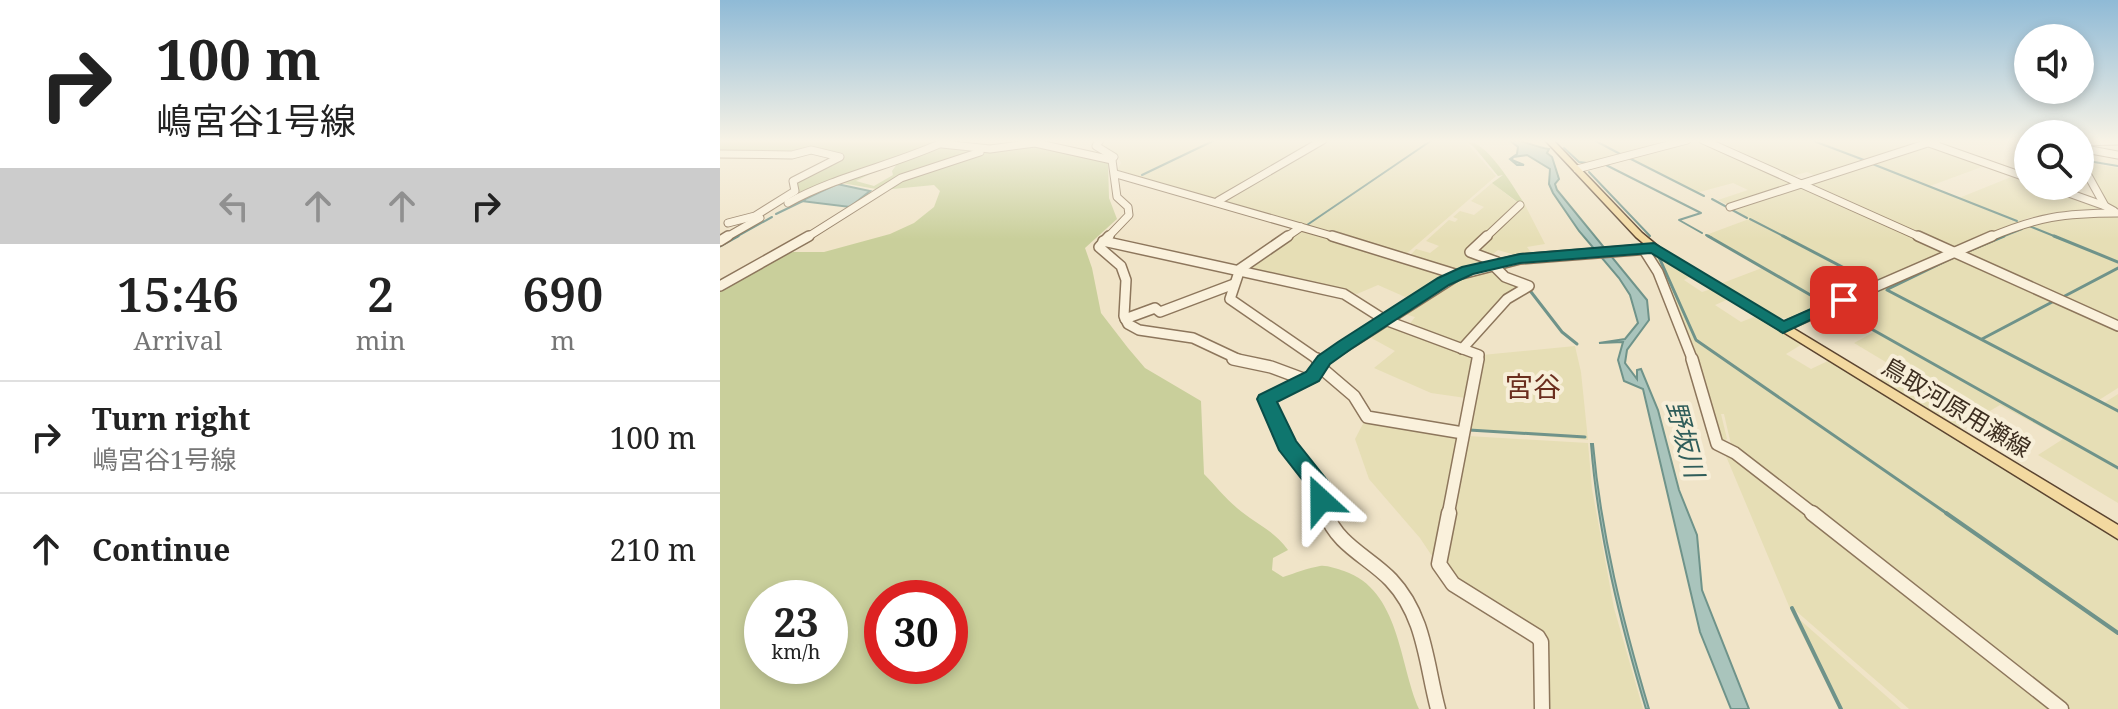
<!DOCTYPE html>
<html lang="en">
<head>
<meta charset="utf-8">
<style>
  body { margin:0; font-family:"Noto Serif","Noto Sans JP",serif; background:#f2f2f2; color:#222; height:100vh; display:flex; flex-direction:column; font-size:30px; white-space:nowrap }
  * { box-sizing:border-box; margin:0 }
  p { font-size:26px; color:#767676 }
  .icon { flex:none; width:44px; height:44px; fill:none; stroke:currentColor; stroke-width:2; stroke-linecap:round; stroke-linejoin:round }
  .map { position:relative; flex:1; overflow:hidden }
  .details { display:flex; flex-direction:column; background:#fff; width:720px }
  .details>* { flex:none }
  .hud { background:#fff; color:#222; overflow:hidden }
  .controls { position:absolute; left:1294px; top:24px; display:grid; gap:16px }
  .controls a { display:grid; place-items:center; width:80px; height:80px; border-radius:50%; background:#fff; box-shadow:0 4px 12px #0003; font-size:40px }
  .speed { position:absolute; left:24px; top:580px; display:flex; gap:16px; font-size:40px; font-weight:700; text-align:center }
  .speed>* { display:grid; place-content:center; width:104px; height:104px; border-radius:50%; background:#fff; box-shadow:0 4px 12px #0003; line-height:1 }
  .speed small { font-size:20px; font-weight:400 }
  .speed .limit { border:12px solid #d22; background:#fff; color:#111 }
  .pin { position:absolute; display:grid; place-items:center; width:68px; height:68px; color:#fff; margin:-34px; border-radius:16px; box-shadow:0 4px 12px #0006 }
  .me { position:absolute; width:88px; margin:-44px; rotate:336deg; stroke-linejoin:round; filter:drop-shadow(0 0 6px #0008) }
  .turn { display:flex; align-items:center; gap:28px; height:168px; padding:0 24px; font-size:36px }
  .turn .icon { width:104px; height:104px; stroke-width:2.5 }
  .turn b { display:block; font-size:56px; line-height:68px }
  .lanes { display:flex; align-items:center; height:76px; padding:0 24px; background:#0003; justify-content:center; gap:40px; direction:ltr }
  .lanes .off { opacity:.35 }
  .eta { display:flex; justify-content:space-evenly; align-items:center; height:136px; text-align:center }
  .eta b { font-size:48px; font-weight:600; line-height:56px }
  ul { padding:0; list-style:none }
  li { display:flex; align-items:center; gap:24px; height:112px; padding:0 24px; border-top:2px solid #e0e0e0 }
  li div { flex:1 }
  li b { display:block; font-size:30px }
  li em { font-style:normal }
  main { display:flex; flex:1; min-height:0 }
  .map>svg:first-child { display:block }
  .farmland { fill:#e6deb5 }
  .green { fill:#c9cf9b; fill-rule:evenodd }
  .water { fill:#a9c4bc; stroke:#6f938a; stroke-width:2 }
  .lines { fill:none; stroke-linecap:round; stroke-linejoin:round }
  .stream-far2 { stroke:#6f938a; stroke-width:2 }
  .stream-far1 { stroke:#6f938a; stroke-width:3 }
  .stream { stroke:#6f938a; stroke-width:4 }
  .minor-far3-casing { stroke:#8d765c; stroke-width:9 }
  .minor-far2-casing { stroke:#8d765c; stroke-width:12 }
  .minor-far1-casing { stroke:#8d765c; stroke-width:14 }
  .minor-casing { stroke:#8d765c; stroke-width:17 }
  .major-casing { stroke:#5b4430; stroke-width:3 }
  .minor-far3 { stroke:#faf1dc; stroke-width:7 }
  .minor-far2 { stroke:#faf1dc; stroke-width:9 }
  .minor-far1 { stroke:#faf1dc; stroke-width:11 }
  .minor { stroke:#faf1dc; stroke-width:14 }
  .major { fill:#f3d9a0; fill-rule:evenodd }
  .route { fill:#0f766e; stroke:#0a4d48; stroke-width:2 }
  .labels { text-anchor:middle; stroke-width:8; stroke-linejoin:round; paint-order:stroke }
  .street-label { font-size:24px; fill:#3d2e20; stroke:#f7eed8 }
  .water-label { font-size:26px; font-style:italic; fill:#2f5d5a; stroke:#f7eed8 }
  .quarter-label { font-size:28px; fill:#6b2e1e; stroke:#f7eed8 }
</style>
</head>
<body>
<main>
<section class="details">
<div class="hud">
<div class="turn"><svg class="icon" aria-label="right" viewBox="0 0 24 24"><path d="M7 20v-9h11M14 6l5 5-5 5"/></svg><div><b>100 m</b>嶋宮谷1号線</div></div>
<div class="lanes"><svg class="icon off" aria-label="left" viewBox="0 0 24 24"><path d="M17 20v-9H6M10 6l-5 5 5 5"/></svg><svg class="icon off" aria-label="ahead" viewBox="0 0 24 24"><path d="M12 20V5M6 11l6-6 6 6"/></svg><svg class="icon off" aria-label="ahead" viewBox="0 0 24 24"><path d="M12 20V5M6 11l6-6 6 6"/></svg><svg class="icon" aria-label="right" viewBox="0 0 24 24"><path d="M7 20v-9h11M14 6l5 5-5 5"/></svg></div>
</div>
<div class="eta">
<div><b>15:46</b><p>Arrival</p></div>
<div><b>2</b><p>min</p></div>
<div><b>690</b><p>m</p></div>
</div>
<ul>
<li><svg class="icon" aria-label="right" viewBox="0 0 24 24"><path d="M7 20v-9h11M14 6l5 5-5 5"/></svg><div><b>Turn right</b><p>嶋宮谷1号線</p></div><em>100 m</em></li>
<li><svg class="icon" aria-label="ahead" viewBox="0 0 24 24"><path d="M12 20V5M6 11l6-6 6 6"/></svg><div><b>Continue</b></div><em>210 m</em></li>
</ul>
</section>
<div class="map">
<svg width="1398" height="709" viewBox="0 0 1398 709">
  <rect width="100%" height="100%" fill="#f0e4c8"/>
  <!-- farmland -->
  <g class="farmland">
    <polygon points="381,140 601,140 495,199 399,173 397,171 401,163 398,156 377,143"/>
    <polygon points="605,140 744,140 776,176 685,255 502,201"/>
    <polygon points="836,140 872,141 963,140 902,155 876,141 901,156 866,163 859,162"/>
    <polygon points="970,140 981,140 1077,183 1010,206 998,200 1028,190 1013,183 976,193 907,157"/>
    <polygon points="986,140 1197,140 1205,142 1098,177 1087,172 1069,177 1016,153 1020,151 1013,147 1007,149"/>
    <polygon points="1208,144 1267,165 1210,186 1239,198 1296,175 1308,179 1308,186 1327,192 1334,189 1383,206 1387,211 1343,212 1308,218 1232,250 1084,184"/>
    <polygon points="1362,162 1398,168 1398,210 1387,205"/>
    <polygon points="772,183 799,204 748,253 765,259 757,261 761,265 738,273 688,258 696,249 710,253 719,246 706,241 729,220 735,222 738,219 733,217 740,211 754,215 764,207 751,201"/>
    <polygon points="1080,185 1228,252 1074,319 1053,317 1000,284 1042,268 986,235 1029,219 1014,209"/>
    <polygon points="804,203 825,244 807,247 813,255 802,257 778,250 768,258 752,251"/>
    <polygon points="1335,216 1398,216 1398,325 1241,253 1305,225"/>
    <polygon points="582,229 730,277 692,300 658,285 637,294 525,267"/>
    <polygon points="930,251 974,275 964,280 982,292 994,288 1011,298 995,305 1021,322 1039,315 1084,343 1066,354 1091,369 1110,360 1398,537 1398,709 1344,709 1012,449 1004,414 1001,414 1007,439 1001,442"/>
    <polygon points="1234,256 1398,327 1398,388 1379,400 1384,403 1398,394 1398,503 1318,455 1343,439 1280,405 1238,430 1157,381 1179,370 1134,343 1154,332 1114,309"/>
    <polygon points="762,269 800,285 743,344 689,325 695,317 681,313 725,283"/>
    <polygon points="667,324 755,357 746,398 711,393 654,368 675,351 644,334"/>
    <polygon points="855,346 861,372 868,440 747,430 762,355"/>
    <polygon points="646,418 738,436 714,559 700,538 649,479 635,439"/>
    <polygon points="748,436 868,443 872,489 894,608 923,709 828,709 827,649 737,580 724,560"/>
    <polygon points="1003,449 1337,709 1189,709 1076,611 1079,619 1181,709 1119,709 1074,618"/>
  </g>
  <!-- green -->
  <g class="green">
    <polygon points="0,140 225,140 90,188 36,217 79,191 76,181 78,179 124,157 91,148 74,153 0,151"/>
    <path d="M745 140C768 142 792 185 804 203L800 204 772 183 783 175 778 176 755 148Z"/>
    <path d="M312 145 388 162 389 198 397 219 365 248 372 268 381 313 408 348 425 368 481 401 484 474C495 485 505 498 517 508 534 523 554 530 568 550L553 558 552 570 563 577C575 573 588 568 600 566 607 565 617 569 624 571 680 590 679 664 699 709H0V286L47 261 73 252H104L170 234 194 223 214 207 220 191 214 185 162 190 116 182 160 169 136 181 154 186 173 175 172 171 179 161 227 146 250 149ZM42 598H110V666H42ZM162 598H230V666H162Z"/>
  </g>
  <!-- water -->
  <g class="water">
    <path d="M789 140C805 140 814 147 829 149L827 153 832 157 839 179 835 184 837 190 927 300 929 320 907 350 905 363 917 379V370L921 369 938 410 959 490 977 535 982 590 1029 709H1011L980 632 923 389 904 381 898 360 903 342 879 343 905 339 918 323 910 295 899 278 859 231 833 193 829 184 830 169 807 155 793 157 792 160 804 165H797L790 159 797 154 798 147Z"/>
    <polygon points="117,184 150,191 130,207 81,201"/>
    <path d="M871 444H873C881 534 903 622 929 709H926C900 622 878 535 871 444Z"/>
  </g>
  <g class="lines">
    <!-- stream-far2 -->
    <g class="stream-far2">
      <polyline points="874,140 902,155"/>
      <polyline points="1091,140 1144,160"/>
      <polyline points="1302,140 1308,142"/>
      <polyline points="844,148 859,162 867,163"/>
      <polyline points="907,157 984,196"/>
      <polyline points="1362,160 1398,166"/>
      <polyline points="1150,163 1297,221"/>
      <polyline points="884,164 981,213 959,220 982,233"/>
      <polyline points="869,172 930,236"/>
      <polyline points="422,175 495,140"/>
      <polyline points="992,199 1027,218"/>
      <polyline points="56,214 85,200"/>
      <polyline points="1030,219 1067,238"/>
      <polyline points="587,225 712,140"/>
      <polyline points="1309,226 1339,238"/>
      <polyline points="986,235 992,238"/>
      <polyline points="14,238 52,217"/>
      <polyline points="1279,238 1302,229"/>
    </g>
    <!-- stream-far1 -->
    <g class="stream-far1">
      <polyline points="988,236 1106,304"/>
      <polyline points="1063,236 1151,282"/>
      <polyline points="1334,236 1398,262"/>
      <polyline points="0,246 18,236"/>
      <polyline points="1248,251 1284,236"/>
      <polyline points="938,255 976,340 1229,515"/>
      <polyline points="808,288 842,332 857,344"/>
      <polyline points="1168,289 1236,256"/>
      <polyline points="1167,290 1398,411"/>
      <polyline points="1341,298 1398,268"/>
      <polyline points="1116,309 1398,468"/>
      <polyline points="1262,339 1336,300"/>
      <polyline points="749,430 865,437"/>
    </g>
    <!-- stream -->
    <g class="stream">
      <polyline points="1226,513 1398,633"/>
      <polyline points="1072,608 1121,709"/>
    </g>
    <!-- minor-far3 casing -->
    <g class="minor-far3-casing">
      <g id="minor-far3">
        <polyline points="380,140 376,146 394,157"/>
        <polyline points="983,140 1202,238"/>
        <polyline points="1206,142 1308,178"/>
        <polyline points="1360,142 1398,141"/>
        <polyline points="222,144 270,149 315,143 392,160 397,197 408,207 409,215 387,238"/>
        <polyline points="1360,148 1398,155"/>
        <polyline points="0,154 72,155 91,150 120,157 73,181 75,191 35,216 8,223"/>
        <polyline points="1360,161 1385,206 1394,211"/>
        <polyline points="857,169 967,140"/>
        <polyline points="396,174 619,238"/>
        <polyline points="1329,186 1385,206"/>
        <polyline points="498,201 603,140"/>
        <path d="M68 203C118 175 176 165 228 140"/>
        <polyline points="1010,207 1217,140"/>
        <polyline points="5,238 40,218"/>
        <polyline points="86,238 181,178 260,152"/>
        <polyline points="565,238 581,227"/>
        <polyline points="765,238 800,205"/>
        <path d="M1268 238C1317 217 1344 213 1398 213"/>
      </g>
    </g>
    <!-- minor-far2 casing -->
    <g class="minor-far2-casing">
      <g id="minor-far2">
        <polyline points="389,236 379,247 401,266 406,280 404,316 408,324 419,330 473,338 522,361"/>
        <polyline points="568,236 520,269 510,299 600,361"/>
        <polyline points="612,236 738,275 800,259 929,249"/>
        <polyline points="767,236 750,252 777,262"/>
        <polyline points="1198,236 1398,326"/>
        <polyline points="0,241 8,236"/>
        <polyline points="383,241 624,294 665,320 759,355 758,361"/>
        <polyline points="924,250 938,272 973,361"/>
        <polyline points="0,286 89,236"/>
        <polyline points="405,319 435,308 440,312 514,284"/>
        <polyline points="1063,327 1272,236"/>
        <polyline points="742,349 787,299 809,286 785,277 772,264"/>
        <polyline points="603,361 738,275"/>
      </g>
    </g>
    <!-- minor-far1 casing -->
    <g class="minor-far1-casing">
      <g id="minor-far1">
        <polyline points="513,359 551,367 586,380"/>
        <polyline points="597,359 603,363"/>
        <polyline points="605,359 593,377 546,399 567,445 603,489 606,515"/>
        <polyline points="972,359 997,444 1015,453 1095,515"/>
        <polyline points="600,367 634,396 647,417 743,433"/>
        <polyline points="728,515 758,359"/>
      </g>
    </g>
    <!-- minor casing -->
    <g class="minor-casing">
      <g id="minor">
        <path d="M606 513C617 545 649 557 671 580 705 616 706 664 718 709"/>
        <polyline points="729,513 719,564 733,584 818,637 821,642 822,709"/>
        <polyline points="1092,513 1341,709"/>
      </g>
    </g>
    <!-- major casing -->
    <g class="major-casing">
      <polygon id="major" points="825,140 833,140 922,233 940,248 1398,525 1398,539 934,252 916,237"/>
    </g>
    <!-- minor-far3 -->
    <use href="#minor-far3" class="minor-far3"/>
    <!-- minor-far2 -->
    <use href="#minor-far2" class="minor-far2"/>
    <!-- minor-far1 -->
    <use href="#minor-far1" class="minor-far1"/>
    <!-- minor -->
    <use href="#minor" class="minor"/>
    <!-- major -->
    <use href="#major" class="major"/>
  </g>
  <!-- sky -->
  <linearGradient id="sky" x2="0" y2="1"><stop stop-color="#8fbad6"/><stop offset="0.59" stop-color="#f8f3e6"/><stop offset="1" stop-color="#f8f3e6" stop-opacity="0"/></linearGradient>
  <rect width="1398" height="239" fill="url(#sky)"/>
  <!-- route -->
  <polygon class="route" points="934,243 1064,321 1118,297 1124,295 1132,300 1063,333 931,253 800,263 753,274 729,285 631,349 610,364 599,381 557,402 576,441 614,489 609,506 601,509 593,506 590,500 591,491 559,450 537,399 539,395 586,372 598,356 618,342 718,278 742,267 800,254"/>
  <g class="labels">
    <!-- street labels -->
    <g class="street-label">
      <text transform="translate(1236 408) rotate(31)" y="8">鳥取河原用瀬線</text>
    </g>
    <!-- water labels -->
    <g class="water-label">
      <text transform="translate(965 439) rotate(75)" y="9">野坂川</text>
    </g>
    <!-- quarter labels -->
    <g class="quarter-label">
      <text x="813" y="397">宮谷</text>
    </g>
  </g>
</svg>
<div class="controls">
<a><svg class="icon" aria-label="sound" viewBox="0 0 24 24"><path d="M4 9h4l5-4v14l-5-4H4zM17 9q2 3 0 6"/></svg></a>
<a><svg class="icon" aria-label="search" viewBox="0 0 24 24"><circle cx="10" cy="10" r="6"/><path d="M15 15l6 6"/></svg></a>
</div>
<div class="speed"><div>23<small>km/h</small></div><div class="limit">30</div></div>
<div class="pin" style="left:1124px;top:300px;background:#d93025"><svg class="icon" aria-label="arrive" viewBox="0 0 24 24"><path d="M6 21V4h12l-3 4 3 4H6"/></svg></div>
<svg class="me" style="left:601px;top:500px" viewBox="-20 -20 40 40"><path d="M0-17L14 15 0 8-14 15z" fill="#0f766e" stroke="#fff" stroke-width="4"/></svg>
</div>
</main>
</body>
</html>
